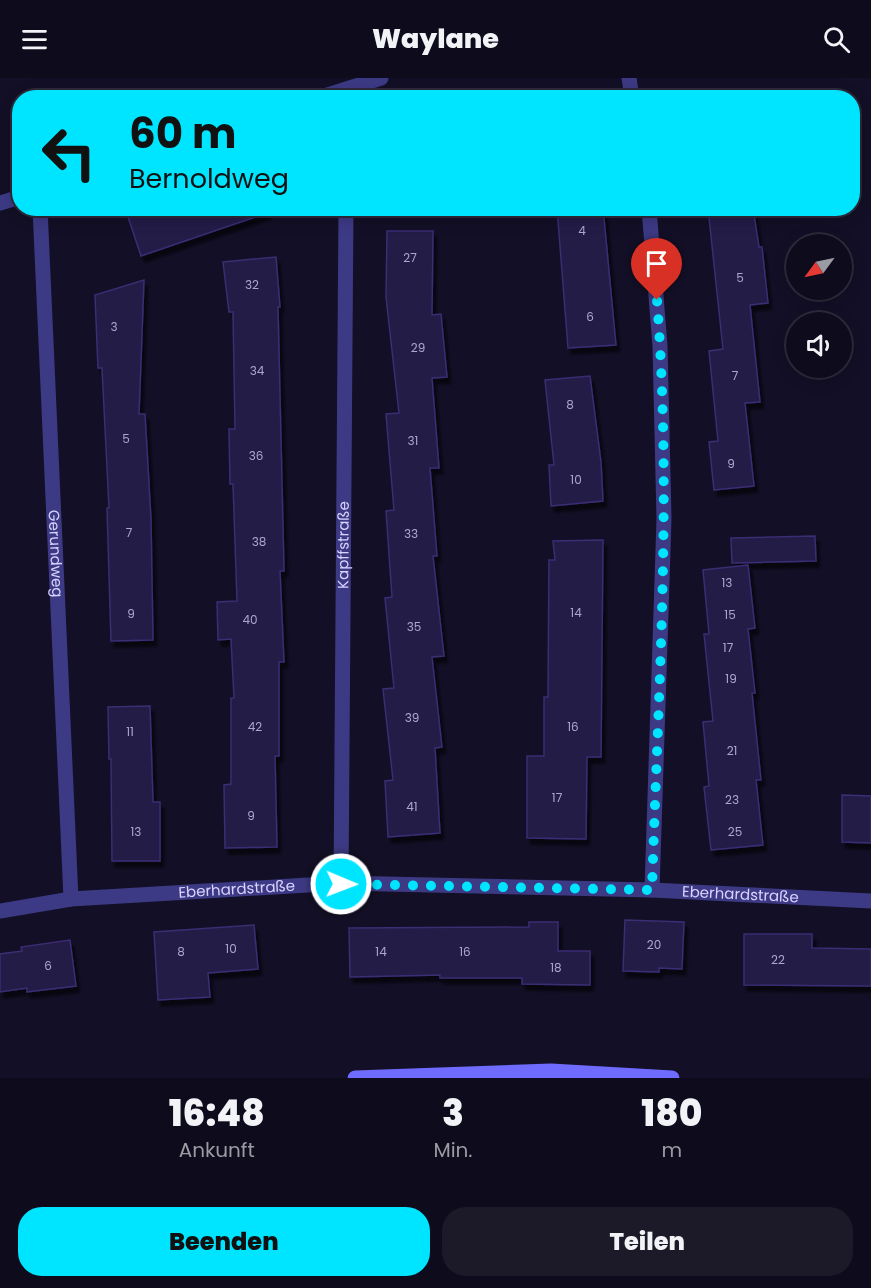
<!DOCTYPE html>
<html lang="de">
<head>
<meta charset="utf-8">
<style>
  body { margin:0; font-family:Poppins,sans-serif; background:#1c1929; color:#f1f3f6; height:100vh; display:flex; flex-direction:column; font-size:22px; white-space:nowrap }
  * { box-sizing:border-box; margin:0 }
  p { font-size:20px; color:#9b9ba3 }
  .icon { flex:none; width:33px; height:33px; fill:none; stroke:currentColor; stroke-width:2; stroke-linecap:round; stroke-linejoin:round }
  .map { position:relative; height:1000px; overflow:hidden }
  .drawer { display:flex; flex-direction:column; background:#0e0b1c; flex:1 }
  .drawer>* { flex:none }
  .guide { position:absolute; left:12px; top:12px; width:848px; height:126px; border-radius:24px; box-shadow:0 3px 15px #0003,0 0 0 2px #2e2b3b; background:#00e5ff; color:#111; overflow:hidden }
  .needle { width:39px; rotate:237deg }
  .fabs { position:absolute; left:786px; top:156px; display:grid; gap:12px }
  .fabs a { display:grid; place-items:center; width:66px; height:66px; border-radius:50%; background:#0e0b1c; box-shadow:0 3px 15px #0003,0 0 0 2px #2e2b3b; font-size:30px }
  .pin { position:absolute; display:grid; place-items:center; width:51px; height:51px; color:#fff; margin:-62px -26px; border-radius:50% 50% 50% 0; rotate:-45deg; box-shadow:0 0 6px #0007 }
  .pin .icon { rotate:45deg }
  .me { position:absolute; width:66px; margin:-33px; rotate:91deg; stroke-linejoin:round; filter:drop-shadow(0 0 4px #0008) }
  .turn { display:flex; align-items:center; gap:21px; height:126px; padding:0 18px; font-size:27px }
  .turn .icon { width:78px; height:78px; stroke-width:2.5 }
  .turn b { display:block; font-size:42px; line-height:51px }
  .eta { display:flex; justify-content:space-evenly; align-items:center; height:102px; text-align:center }
  .eta b { font-size:36px; font-weight:800; line-height:42px }
  .action { display:flex; gap:12px; margin-top:auto; padding:12px 18px }
  .action a { flex:1; height:69px; border-radius:24px; background:#00e5ff; color:#111; font-size:24px; font-weight:800; line-height:69px; text-align:center }
  .action a+a { background:#1c1929; color:#f1f3f6 }
  header { display:flex; justify-content:space-between; align-items:center; height:78px; padding:0 18px; background:#0e0b1c; font-size:27px; font-weight:800 }
  .map>svg:first-child { display:block }
  .building { fill:#241b47; stroke:#3b2d73; stroke-width:1.5; filter:url(#shadow) }
  .lines { fill:none; stroke-linecap:round; stroke-linejoin:round }
  .street { stroke:#3d3a85; stroke-width:15 }
  .secondary { stroke:#6f6bff; stroke-width:15 }
  .route { stroke:#00e5ff; stroke-width:10; stroke-dasharray:0 18 }
  .labels { text-anchor:middle; stroke-width:5; stroke-linejoin:round; paint-order:stroke }
  .number-label { font-size:12px; fill:#aca6d1 }
  .street-label { font-size:15px; fill:#d9d4ff; stroke:#130f26 }
</style>
</head>
<body>
<header><svg class="icon" aria-label="menu" viewBox="0 0 24 24"><path d="M4 6h16M4 12h16M4 18h16"/></svg>Waylane<svg class="icon" aria-label="search" viewBox="0 0 24 24"><circle cx="10" cy="10" r="6"/><path d="M15 15l6 6"/></svg></header>
<div class="map">
<svg width="871" height="1000" viewBox="0 0 871 1000">
  <defs>
    <filter id="shadow"><feDropShadow dx="3.5" dy="6" stdDeviation="1.5" flood-color="#0009"/></filter>
  </defs>
  <rect width="100%" height="100%" fill="#130f26"/>
  <!-- building -->
  <g class="building">
    <polygon points="125,130 267,130 267,135 141,178"/>
    <polygon points="557,130 603,130 616,267 568,270"/>
    <polygon points="708,130 753,130 759,169 762,169 768,225 750,227 760,324 745,325 754,408 714,412 709,364 718,363 709,273 723,271"/>
    <polygon points="387,153 433,153 432,237 441,236 447,299 432,300 439,390 430,390 437,478 433,478 444,578 432,579 442,669 435,670 440,755 388,759 385,703 393,702 383,611 394,610 385,520 392,519 386,433 394,432 386,336 399,335 386,219"/>
    <polygon points="276,179 280,229 278,229 284,493 280,493 284,584 279,584 279,678 275,678 277,769 225,770 224,707 231,706 231,620 234,620 231,561 218,562 217,524 237,523 233,406 230,406 229,351 235,351 233,234 229,234 223,184"/>
    <polygon points="144,202 139,336 145,336 151,441 153,562 111,563 107,430 109,430 102,290 98,290 95,217"/>
    <polygon points="590,298 601,384 603,423 551,428 549,387 554,387 545,302"/>
    <polygon points="815,458 816,483 732,485 731,460"/>
    <polygon points="603,462 601,679 587,679 586,761 527,760 527,678 544,678 544,619 548,619 549,482 555,482 553,463"/>
    <polygon points="748,487 755,550 748,551 755,615 752,615 761,702 756,702 763,767 711,772 704,709 709,708 703,644 713,643 704,556 709,556 703,492"/>
    <polygon points="150,628 153,724 160,724 160,783 112,783 111,681 109,681 108,629"/>
    <polygon points="842,717 871,718 871,765 842,764"/>
    <polygon points="625,842 684,844 682,891 659,890 659,894 623,893"/>
    <polygon points="529,844 558,844 558,873 590,873 590,907 522,906 522,900 440,900 440,897 350,899 349,850 529,849"/>
    <polygon points="254,847 258,891 208,895 210,919 158,922 154,854"/>
    <polygon points="744,856 812,856 812,870 871,871 871,908 744,907"/>
    <polygon points="70,862 76,908 27,914 27,910 0,914 0,876 22,873 21,869"/>
  </g>
  <g class="lines">
    <!-- street -->
    <g class="street">
      <polyline points="629,0 632,20"/>
      <polyline points="318,20 381,0"/>
      <polyline points="0,125 20,119"/>
      <path id="s1" d="M40 130 71 821"/>
      <polyline points="649,130 660,268 664,441 652,812"/>
      <path id="s2" d="M341 805 346 130"/>
      <path id="s3" d="M0 833 71 821 341 805 652 812 871 823"/>
    </g>
    <!-- secondary -->
    <polyline class="secondary" points="355,1000 551,993 672,1000"/>
  </g>
  <g class="lines">
    <!-- route -->
    <path class="route" d="M341 806 652 812C658 615 672 418 657 222"/>
  </g>
  <g class="labels">
    <!-- number labels -->
    <g class="number-label">
      <text x="582" y="157">4</text>
      <text x="410" y="184">27</text>
      <text x="740" y="204">5</text>
      <text x="252" y="211">32</text>
      <text x="590" y="243">6</text>
      <text x="114" y="253">3</text>
      <text x="418" y="274">29</text>
      <text x="257" y="297">34</text>
      <text x="735" y="302">7</text>
      <text x="570" y="331">8</text>
      <text x="126" y="365">5</text>
      <text x="413" y="367">31</text>
      <text x="256" y="382">36</text>
      <text x="731" y="390">9</text>
      <text x="576" y="406">10</text>
      <text x="129" y="459">7</text>
      <text x="411" y="460">33</text>
      <text x="259" y="468">38</text>
      <text x="727" y="509">13</text>
      <text x="576" y="539">14</text>
      <text x="131" y="540">9</text>
      <text x="730" y="541">15</text>
      <text x="250" y="546">40</text>
      <text x="414" y="553">35</text>
      <text x="728" y="574">17</text>
      <text x="731" y="605">19</text>
      <text x="412" y="644">39</text>
      <text x="255" y="653">42</text>
      <text x="573" y="653">16</text>
      <text x="130" y="658">11</text>
      <text x="732" y="677">21</text>
      <text x="557" y="724">17</text>
      <text x="732" y="726">23</text>
      <text x="412" y="733">41</text>
      <text x="251" y="742">9</text>
      <text x="136" y="758">13</text>
      <text x="735" y="758">25</text>
      <text x="654" y="871">20</text>
      <text x="231" y="875">10</text>
      <text x="181" y="878">8</text>
      <text x="381" y="878">14</text>
      <text x="465" y="878">16</text>
      <text x="778" y="886">22</text>
      <text x="48" y="892">6</text>
      <text x="556" y="894">18</text>
    </g>
    <!-- street labels -->
    <g class="street-label">
      <text dy="5" stroke="none"><textPath href="#s2" startOffset="338">Kapffstraße</textPath></text>
      <text dy="5" stroke="none"><textPath href="#s1" startOffset="346">Gerundweg</textPath></text>
      <text dy="5" stroke="none"><textPath href="#s3" startOffset="238">Eberhardstraße</textPath></text>
      <text dy="5" stroke="none"><textPath href="#s3" startOffset="742">Eberhardstraße</textPath></text>
    </g>
  </g>
</svg>
<div class="fabs">
<a><svg class="needle" viewBox="-14 -14 28 28"><path d="M0-13l5 13h-10z" fill="#e53935"/><path d="M0 13l5-13h-10z" fill="#9b9ba3"/></svg></a>
<a><svg class="icon" aria-label="sound" viewBox="0 0 24 24"><path d="M4 9h4l5-4v14l-5-4H4zM17 9q2 3 0 6"/></svg></a>
</div>
<div class="pin" style="left:657px;top:222px;background:#d93025"><svg class="icon" aria-label="arrive" viewBox="0 0 24 24"><path d="M6 21V4h12l-3 4 3 4H6"/></svg></div>
<svg class="me" style="left:341px;top:806px" viewBox="-20 -20 40 40"><circle r="17" fill="#00e5ff" stroke="#fff" stroke-width="3"/><path d="M0-11L8 9 0 5-8 9z" fill="#fff"/></svg>
<div class="guide">
<div class="turn"><svg class="icon" aria-label="left" viewBox="0 0 24 24"><path d="M17 20v-9H6M10 6l-5 5 5 5"/></svg><div><b>60 m</b>Bernoldweg</div></div>
</div>
</div>
<section class="drawer">
<div class="eta">
<div><b>16:48</b><p>Ankunft</p></div>
<div><b>3</b><p>Min.</p></div>
<div><b>180</b><p>m</p></div>
</div>
<div class="action"><a>Beenden</a><a>Teilen</a></div>
</section>
</body>
</html>
